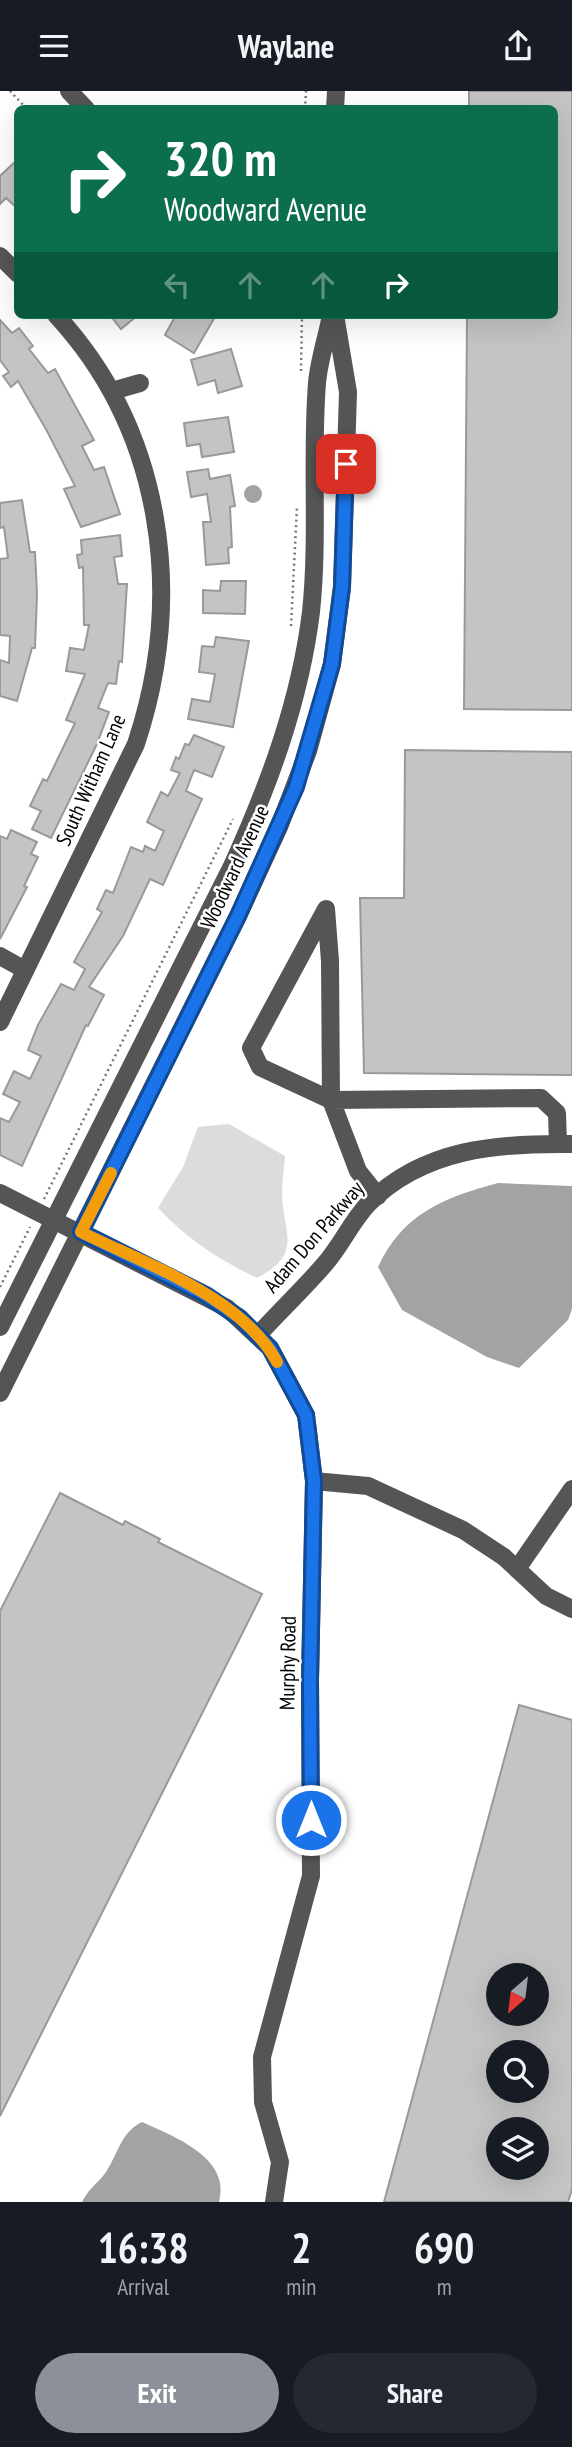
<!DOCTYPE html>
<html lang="en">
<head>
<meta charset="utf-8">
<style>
  body { margin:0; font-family:"PT Sans Narrow",sans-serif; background:#242831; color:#f1f3f6; height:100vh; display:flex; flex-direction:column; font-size:26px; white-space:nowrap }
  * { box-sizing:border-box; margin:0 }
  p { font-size:23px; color:#9ea1a6 }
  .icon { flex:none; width:38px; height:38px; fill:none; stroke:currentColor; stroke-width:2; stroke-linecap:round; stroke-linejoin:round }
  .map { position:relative; height:2111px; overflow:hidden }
  .drawer { display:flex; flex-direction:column; background:#171b24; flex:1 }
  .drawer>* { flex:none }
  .guide { position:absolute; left:14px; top:14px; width:544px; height:214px; border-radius:10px; box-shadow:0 7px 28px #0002; background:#0b6e4f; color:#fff; overflow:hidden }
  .needle { width:46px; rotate:208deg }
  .buttons { position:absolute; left:486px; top:1872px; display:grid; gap:14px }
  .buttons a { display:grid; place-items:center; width:63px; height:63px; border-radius:50%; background:#171b24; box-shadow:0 7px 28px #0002; font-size:35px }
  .pin { position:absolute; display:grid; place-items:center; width:60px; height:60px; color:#fff; margin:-30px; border-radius:14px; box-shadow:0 4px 10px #0006 }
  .me { position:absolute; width:77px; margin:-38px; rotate:0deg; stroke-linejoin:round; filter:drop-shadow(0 0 5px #0008) }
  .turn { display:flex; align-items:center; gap:24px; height:147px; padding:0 35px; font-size:32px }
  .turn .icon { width:91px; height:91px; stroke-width:2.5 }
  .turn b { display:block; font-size:49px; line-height:60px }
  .lanes { display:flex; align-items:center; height:66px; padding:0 35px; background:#0003; justify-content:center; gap:35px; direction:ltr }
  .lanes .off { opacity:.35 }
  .eta { display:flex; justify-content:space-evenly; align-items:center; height:119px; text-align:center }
  .eta b { font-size:42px; font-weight:700; line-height:49px }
  .primary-button { display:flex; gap:14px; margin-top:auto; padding:14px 35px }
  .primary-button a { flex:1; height:80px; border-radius:42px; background:#8c9099; color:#fff; font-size:28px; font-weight:700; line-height:80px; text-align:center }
  .primary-button a+a { background:#242831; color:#f1f3f6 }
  header { display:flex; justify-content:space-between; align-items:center; height:91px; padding:0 35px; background:#171b24; font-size:32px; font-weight:700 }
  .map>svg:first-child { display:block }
  .green { fill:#dcdcdc }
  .water { fill:#a3a3a3 }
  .building { fill:#c4c4c4; stroke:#999; stroke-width:2; fill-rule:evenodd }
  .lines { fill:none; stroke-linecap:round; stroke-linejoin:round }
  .path { stroke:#777; stroke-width:2.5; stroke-dasharray:2 3.5; stroke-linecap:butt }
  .minor { stroke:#555; stroke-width:18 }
  .route-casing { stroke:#114b97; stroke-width:18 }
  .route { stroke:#1a73e8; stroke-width:12 }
  .slow { stroke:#f59e0b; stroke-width:12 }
  .labels { text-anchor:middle; stroke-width:5; stroke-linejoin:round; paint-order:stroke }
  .street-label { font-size:21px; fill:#000; stroke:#fff }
</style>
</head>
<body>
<header><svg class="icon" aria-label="menu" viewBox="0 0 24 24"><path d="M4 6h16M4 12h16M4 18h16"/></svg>Waylane<svg class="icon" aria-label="share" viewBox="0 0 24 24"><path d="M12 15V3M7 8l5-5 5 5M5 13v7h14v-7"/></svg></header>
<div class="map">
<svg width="572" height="2111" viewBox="0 0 572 2111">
  <rect width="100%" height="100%" fill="#fff"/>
  <!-- green -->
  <path class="green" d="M229 1033 285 1065C284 1077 282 1091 282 1103 283 1143 304 1162 257 1187 219 1169 187 1148 158 1117L183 1076 198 1036Z"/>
  <!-- water -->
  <g class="water">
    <circle cx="253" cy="403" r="9"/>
    <path d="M498 1092 572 1095V1218L568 1229 519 1277 487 1266 402 1219 378 1176C402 1123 445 1106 498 1092Z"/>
    <path d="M142 2031C173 2045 232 2067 219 2111H82C88 2099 95 2094 103 2085 118 2066 119 2042 142 2031Z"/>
  </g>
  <!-- building -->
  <g class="building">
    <polygon points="469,0 572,0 572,619 464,618 467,224 555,224 555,18 469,18"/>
    <polygon points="18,68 18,118 6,107 0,113 0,85"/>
    <polygon points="110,224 138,224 121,238"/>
    <polygon points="176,224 216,224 194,262 165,244"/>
    <polygon points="0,229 12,242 19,237 33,255 29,258 48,282 55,278 94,349 82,355 94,379 104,376 120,423 81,436 64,398 75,395 47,340 18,290 11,296 3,285 9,281 0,269"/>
    <polygon points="231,258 242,295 218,302 215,289 198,294 191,269"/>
    <polygon points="228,326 234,361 202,366 200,353 187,355 184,332"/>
    <polygon points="208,378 210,388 230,384 235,415 230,416 232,456 228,457 229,472 206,474 203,431 211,431 207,403 191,406 187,381"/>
    <polygon points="22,409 30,461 35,461 37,503 35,557 32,557 17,610 0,605 0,569 9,572 10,545 0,544 0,468 8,467 4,436 0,437 0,412"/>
    <polygon points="120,444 122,465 114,466 118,493 127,493 122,571 119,570 116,593 108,592 98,617 109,621 96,655 51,747 32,738 41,720 30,715 43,688 47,690 75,632 66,629 85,583 66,580 70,557 84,559 89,534 84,534 83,476 79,477 77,464 82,463 81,449"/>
    <polygon points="221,490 246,490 245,523 203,522 203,499 220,500"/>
    <polygon points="216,546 249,550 233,636 188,628 192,608 210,611 215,583 199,581 202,555 214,556"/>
    <polygon points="194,644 224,656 212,686 194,679 186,700 202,708 163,794 150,788 123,845 89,896 104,904 88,935 86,934 22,1075 0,1064 0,1027 9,1031 20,1011 3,1003 14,980 30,988 41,965 28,959 38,934 61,893 74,899 85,878 74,871 102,821 97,818 106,799 113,802 131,756 143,761 145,755 155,760 164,740 147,731 161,701 168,705 180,682 171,679 176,666 179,668 185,653 189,654"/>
    <polygon points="405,659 572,661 572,984 364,982 360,807 404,807"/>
    <polygon points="11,739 37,751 31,763 38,766 24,795 27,796 0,848 0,745 7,748"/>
    <polygon points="60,1402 123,1434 125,1430 160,1448 158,1451 262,1503 0,2025 0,1520"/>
    <path d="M519 1614 572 1629V2098L568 2111H384ZM499 1885H537V1923H499ZM499 1962H537V2000H499ZM499 2039H537V2077H499Z"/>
  </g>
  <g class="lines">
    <!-- path -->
    <g class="path">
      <polyline points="10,0 27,18"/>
      <polyline points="305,18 306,0"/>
      <polyline points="301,280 302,224"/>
      <polyline points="291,535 297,416"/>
      <polyline points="44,1108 233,728"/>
      <polyline points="0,1196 30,1136"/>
    </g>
    <!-- minor -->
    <g class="minor">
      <polyline points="69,0 86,18"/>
      <polyline points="335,18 336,0"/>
      <polyline points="0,165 18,183"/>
      <polyline points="112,300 140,292"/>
      <polyline points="0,865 25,879"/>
      <path d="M0 931 136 653C185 505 164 341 56 224"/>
      <polyline points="0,1102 227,1217 270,1257 306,1324 314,1390 310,1589 311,1785 262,1966 263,2011 280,2071 274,2111"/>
      <polyline points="378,1105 358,1080 331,1009 260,976 251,957 326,818 330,870 331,1009 541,1007 557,1022 558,1053"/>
      <path d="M0 1236 232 775C269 694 300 610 311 521 319 445 311 368 317 292 319 269 327 246 331 224"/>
      <path d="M258 1244C280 1220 303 1198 324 1174 341 1155 351 1131 368 1113 423 1057 499 1052 572 1053"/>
      <polyline points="0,1302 238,825 279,736 308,660 332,573 342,496 348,301 335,224"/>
      <polyline points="314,1390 368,1395 463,1439 504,1466 546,1505 572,1518"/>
      <polyline points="517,1478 572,1398"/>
    </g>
  </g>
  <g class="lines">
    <!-- route casing -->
    <g class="route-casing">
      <polyline id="route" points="311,1729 310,1589 314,1390 306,1324 270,1257 240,1227 206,1204 81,1141 238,825 296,696 332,573 342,496 346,373"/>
    </g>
    <!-- route -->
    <use href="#route" class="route"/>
    <!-- slow -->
    <path class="slow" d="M111 1082 81 1141C145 1173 242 1206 277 1271"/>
  </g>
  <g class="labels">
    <!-- street labels -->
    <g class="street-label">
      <text transform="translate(91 689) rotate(-66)" y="7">South Witham Lane</text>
      <text transform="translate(235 776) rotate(-65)" y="7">Woodward Avenue</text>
      <text transform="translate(314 1146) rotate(-49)" y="7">Adam Don Parkway</text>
      <text transform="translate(288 1572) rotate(-89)" y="7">Murphy Road</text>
    </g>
  </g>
</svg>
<div class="buttons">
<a><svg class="needle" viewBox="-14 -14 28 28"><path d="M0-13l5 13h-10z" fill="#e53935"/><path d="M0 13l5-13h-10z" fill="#9ea1a6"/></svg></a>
<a><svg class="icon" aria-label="search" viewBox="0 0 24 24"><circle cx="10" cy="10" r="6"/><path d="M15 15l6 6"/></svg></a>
<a><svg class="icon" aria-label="layers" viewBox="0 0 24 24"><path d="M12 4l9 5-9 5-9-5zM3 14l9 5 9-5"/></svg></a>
</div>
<div class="pin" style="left:346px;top:373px;background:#d93025"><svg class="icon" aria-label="arrive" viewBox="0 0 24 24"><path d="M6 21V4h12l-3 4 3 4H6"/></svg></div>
<svg class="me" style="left:311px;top:1729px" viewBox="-20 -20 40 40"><circle r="17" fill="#1a73e8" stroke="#fff" stroke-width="3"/><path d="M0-11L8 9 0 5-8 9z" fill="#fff"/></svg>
<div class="guide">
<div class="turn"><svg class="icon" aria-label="right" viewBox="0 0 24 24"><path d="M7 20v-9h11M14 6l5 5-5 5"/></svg><div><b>320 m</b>Woodward Avenue</div></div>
<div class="lanes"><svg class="icon off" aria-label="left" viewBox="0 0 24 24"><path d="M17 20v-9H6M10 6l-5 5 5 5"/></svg><svg class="icon off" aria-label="ahead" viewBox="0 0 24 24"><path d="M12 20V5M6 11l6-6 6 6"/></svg><svg class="icon off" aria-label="ahead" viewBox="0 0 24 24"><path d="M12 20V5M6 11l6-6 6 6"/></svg><svg class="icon" aria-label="right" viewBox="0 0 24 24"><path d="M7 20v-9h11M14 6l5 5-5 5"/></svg></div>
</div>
</div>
<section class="drawer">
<div class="eta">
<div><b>16:38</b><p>Arrival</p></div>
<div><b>2</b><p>min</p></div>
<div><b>690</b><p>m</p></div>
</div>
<div class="primary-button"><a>Exit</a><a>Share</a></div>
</section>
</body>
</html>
